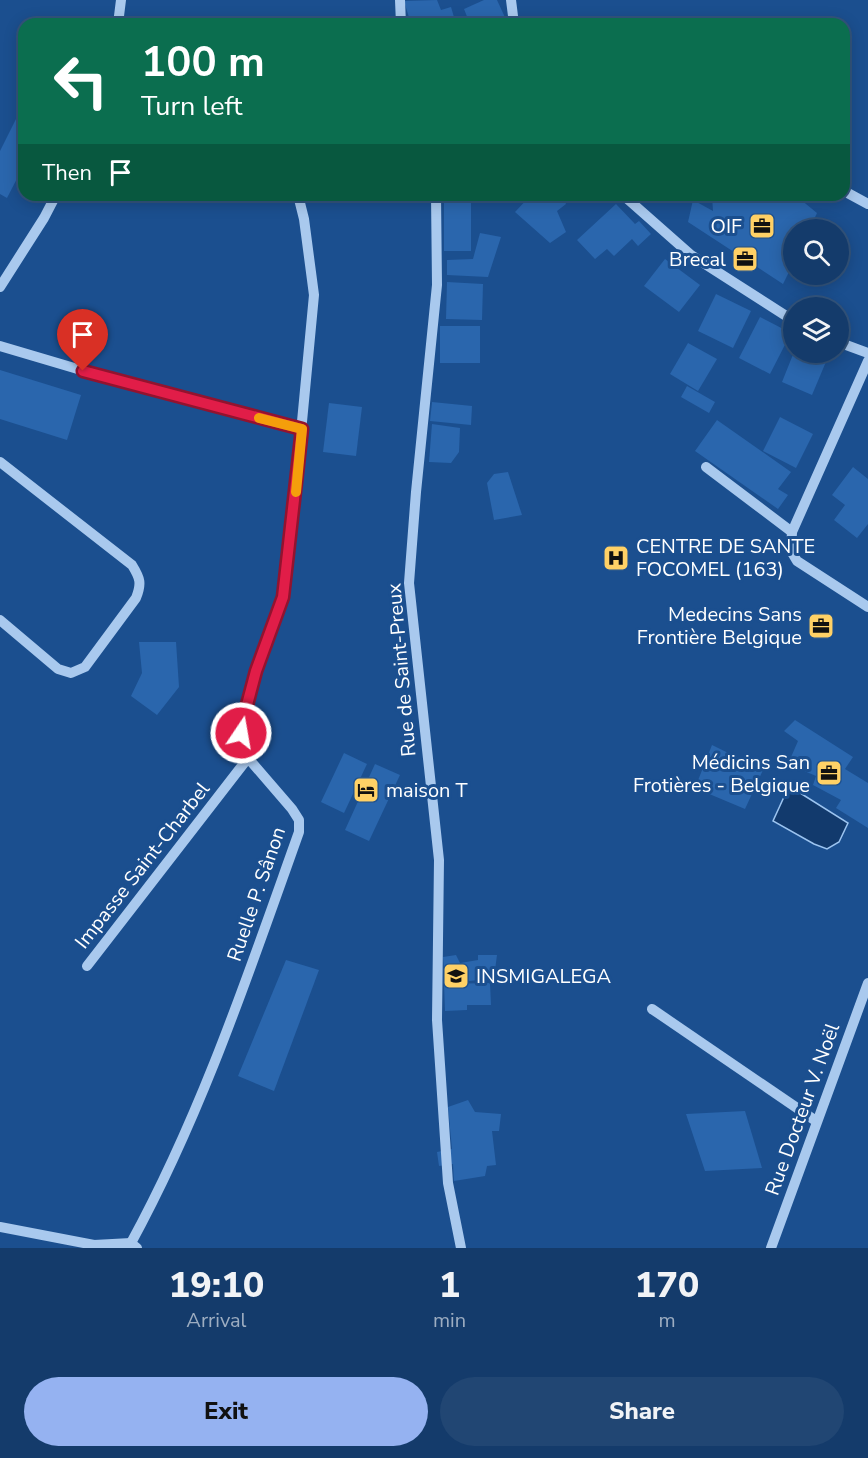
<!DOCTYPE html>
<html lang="en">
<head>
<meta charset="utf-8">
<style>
  body { margin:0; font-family:"Nunito Sans",sans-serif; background:#214673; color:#f1f3f6; height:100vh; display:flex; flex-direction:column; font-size:22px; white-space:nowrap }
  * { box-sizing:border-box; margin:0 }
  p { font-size:20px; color:#9dadc1 }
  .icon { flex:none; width:33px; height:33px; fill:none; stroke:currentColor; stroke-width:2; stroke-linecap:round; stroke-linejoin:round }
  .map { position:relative; height:1248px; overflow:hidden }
  .side { display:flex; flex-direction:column; background:#143b6b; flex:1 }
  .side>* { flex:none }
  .guide { position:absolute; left:18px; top:18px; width:832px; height:183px; border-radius:18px; box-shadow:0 3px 15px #0003,0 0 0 2px #33557e; background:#0b6e4f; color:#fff; overflow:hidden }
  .tools { position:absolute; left:783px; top:219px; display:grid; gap:12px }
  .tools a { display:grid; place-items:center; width:66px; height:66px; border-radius:50%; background:#143b6b; box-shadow:0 3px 15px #0003,0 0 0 2px #33557e; font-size:30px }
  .pin { position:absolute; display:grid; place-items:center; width:51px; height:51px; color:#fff; margin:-62px -26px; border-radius:50% 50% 50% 0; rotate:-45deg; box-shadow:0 0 6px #0007 }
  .pin .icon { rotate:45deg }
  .me { position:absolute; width:66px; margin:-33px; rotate:12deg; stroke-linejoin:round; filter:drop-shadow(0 0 4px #0008) }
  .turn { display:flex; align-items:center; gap:21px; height:126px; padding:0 24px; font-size:27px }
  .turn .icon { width:78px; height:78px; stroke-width:2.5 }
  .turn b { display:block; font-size:42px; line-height:51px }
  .then { display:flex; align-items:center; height:57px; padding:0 24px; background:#0003; gap:12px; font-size:22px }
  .eta { display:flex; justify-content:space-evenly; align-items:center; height:102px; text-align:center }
  .eta b { font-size:36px; font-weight:800; line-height:42px }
  .button { display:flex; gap:12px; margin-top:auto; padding:12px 24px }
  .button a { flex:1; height:69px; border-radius:36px; background:#95b2f1; color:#111; font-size:24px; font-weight:800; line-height:69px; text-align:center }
  .button a+a { background:#214673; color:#f1f3f6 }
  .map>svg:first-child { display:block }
  .water { fill:#123a6d; stroke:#9cc4f0; stroke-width:1.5 }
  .building { fill:#2a66ad }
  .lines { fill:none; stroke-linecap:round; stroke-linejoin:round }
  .minor { stroke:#a9c9ee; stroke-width:10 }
  .route-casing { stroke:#92132f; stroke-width:15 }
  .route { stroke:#e11d48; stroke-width:10 }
  .slow { stroke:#f59e0b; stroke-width:10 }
  .labels { text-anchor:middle; stroke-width:6; stroke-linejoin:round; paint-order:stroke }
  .poi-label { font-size:20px; fill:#fff; stroke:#1b4f8f; text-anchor:end }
  .street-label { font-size:20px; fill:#fff; stroke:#1b4f8f }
</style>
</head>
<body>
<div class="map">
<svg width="868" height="1248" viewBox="0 0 868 1248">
  <rect width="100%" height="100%" fill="#1b4f8f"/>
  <!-- water -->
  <polygon class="water" points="789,786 848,823 839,842 827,849 814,844 773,821"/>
  <!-- building -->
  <g class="building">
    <polygon points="437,0 441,10 451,7 456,24 411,24 404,1"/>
    <polygon points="484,0 497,0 508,24 470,24 464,9"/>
    <polygon points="18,115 24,118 24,165 7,198 0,194 0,151"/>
    <rect x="444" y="195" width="27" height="56"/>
    <polygon points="531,195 562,195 566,204 557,211 566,232 550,243 515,212"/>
    <polygon points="715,195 795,195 817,213 809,230 794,230 794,262 783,284 688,222 693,200 713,211 712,196"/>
    <polygon points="616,204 635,224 639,221 651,234 638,246 632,239 614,256 607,249 595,259 577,240"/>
    <polygon points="480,233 501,237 488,277 447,275 447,260 473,259"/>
    <polygon points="665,259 700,285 679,312 644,286"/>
    <polygon points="447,282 483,284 482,320 446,319"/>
    <polygon points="716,294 751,311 733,348 698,331"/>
    <polygon points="760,317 791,333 770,374 739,358"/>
    <rect x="440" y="326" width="40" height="37"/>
    <polygon points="688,343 717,359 698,391 670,374"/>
    <polygon points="794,352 818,352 828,357 812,395 782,382"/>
    <polygon points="0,370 81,395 67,440 0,419"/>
    <polygon points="687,386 715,402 709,413 681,397"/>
    <polygon points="432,402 472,406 471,425 430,421"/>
    <polygon points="329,403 362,407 356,456 323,452"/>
    <polygon points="780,417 813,434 796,468 763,451"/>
    <polygon points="717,420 791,472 778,489 788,495 778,509 695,451"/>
    <polygon points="432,424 460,428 459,452 451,463 429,462"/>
    <polygon points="853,467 868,479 868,524 857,538 834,520 845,505 832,495"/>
    <polygon points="508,472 522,515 494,520 487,483 494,474"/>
    <polygon points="139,642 176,642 179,687 157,715 131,696 142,673"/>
    <polygon points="795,720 853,757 845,769 868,783 868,828 836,808 841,800 813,785 816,776 788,764 798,741 784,731"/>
    <polygon points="712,745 763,770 745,809 695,788"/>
    <polygon points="344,753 367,764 344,813 321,802"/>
    <polygon points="375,764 400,775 369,841 345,830"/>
    <polygon points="456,955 460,963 478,960 478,955 497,955 494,978 445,984 443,957"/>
    <polygon points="286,960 319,970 274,1091 238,1076"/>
    <polygon points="490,983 491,1005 467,1005 467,1010 445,1011 444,984"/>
    <polygon points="468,1100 475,1112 501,1114 499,1131 492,1131 496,1165 487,1166 485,1176 454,1181 453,1164 439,1166 437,1152 452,1149 448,1107"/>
    <polygon points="745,1111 762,1168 705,1171 686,1114"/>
  </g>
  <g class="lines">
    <!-- minor -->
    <g class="minor">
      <polyline points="400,0 401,24"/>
      <polyline points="511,0 514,24"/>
      <polyline points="118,24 121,0"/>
      <polyline points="844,191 868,204"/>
      <polyline points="436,195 437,285 416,492 409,583 439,860 437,1020 448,1183 461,1248"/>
      <polyline points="623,195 691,255 794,321"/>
      <polyline points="0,287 44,218 56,195"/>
      <polyline points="838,342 868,353"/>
      <polyline points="0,346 125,383 302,429"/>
      <polyline points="868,361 792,532 791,551 797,561 868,607"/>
      <path d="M0 462 132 565C140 578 142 583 136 598L85 667 71 673 58 669 0 620"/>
      <polyline points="706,467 792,532"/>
      <polyline points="87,966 248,758"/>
      <polyline points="652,1009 816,1121"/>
      <polyline points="0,1227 94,1245 131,1243 129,1248"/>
      <path d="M137 1248 131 1243C202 1113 249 972 299 832V820L292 809 248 758 240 746 243 720 256 671 283 597 292 527 314 295 304 219 298 195"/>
      <polyline points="771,1248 868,983"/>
    </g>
  </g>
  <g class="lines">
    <!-- route casing -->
    <g class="route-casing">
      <polyline id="route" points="83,371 302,429 283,597 256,671 243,720 241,733"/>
    </g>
    <!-- route -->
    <use href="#route" class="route"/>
    <!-- slow -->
    <polyline class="slow" points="259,418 302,429 296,492"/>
  </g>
  <!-- icons -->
  <defs>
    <g id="office-square" transform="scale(1.35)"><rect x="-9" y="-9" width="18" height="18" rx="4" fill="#ffd166" stroke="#1b4f8f"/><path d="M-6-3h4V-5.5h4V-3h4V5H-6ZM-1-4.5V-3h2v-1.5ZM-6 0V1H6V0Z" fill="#111"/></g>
    <g id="hospital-square" transform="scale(1.35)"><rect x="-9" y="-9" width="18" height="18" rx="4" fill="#ffd166" stroke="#1b4f8f"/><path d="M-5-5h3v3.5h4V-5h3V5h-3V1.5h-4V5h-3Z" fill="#111"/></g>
    <g id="hotel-square" transform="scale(1.35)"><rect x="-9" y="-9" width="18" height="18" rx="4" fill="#ffd166" stroke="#1b4f8f"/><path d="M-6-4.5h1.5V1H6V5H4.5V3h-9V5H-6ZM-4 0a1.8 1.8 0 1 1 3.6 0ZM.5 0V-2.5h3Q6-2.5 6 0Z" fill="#111"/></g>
    <g id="university-square" transform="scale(1.35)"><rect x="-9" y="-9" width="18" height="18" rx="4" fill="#ffd166" stroke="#1b4f8f"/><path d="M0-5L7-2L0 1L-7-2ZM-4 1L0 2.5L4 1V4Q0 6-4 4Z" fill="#111"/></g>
  </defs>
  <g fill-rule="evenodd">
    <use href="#office-square" x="762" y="226"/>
    <use href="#office-square" x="745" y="259"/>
    <use href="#hospital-square" x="616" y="558"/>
    <use href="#office-square" x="821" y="626"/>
    <use href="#office-square" x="829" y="773"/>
    <use href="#hotel-square" x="366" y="790"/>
    <use href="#university-square" x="456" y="976"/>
  </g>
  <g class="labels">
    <!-- poi labels -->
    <g class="poi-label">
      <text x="742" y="233">OIF</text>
      <text x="726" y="266">Brecal</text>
      <text x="636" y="553" text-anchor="start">CENTRE DE SANTE<tspan x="636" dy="23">FOCOMEL (163)</tspan></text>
      <text x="802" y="621">Medecins Sans<tspan x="802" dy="23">Frontière Belgique</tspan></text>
      <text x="810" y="769">Médicins San<tspan x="810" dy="23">Frotières - Belgique</tspan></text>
      <text x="386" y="797" text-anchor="start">maison T</text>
      <text x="476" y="983" text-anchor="start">INSMIGALEGA</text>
    </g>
    <!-- street labels -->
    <g class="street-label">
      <text transform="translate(401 670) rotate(-95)" y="7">Rue de Saint-Preux</text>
      <text transform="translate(142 865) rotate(-52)" y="7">Impasse Saint-Charbel</text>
      <text transform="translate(256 894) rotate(-71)" y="7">Ruelle P. Sânon</text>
      <text transform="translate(802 1109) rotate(-70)" y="7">Rue Docteur V. Noël</text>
    </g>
  </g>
</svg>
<div class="tools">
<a><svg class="icon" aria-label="search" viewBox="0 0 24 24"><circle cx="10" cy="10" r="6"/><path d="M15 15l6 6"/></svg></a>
<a><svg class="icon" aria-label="layers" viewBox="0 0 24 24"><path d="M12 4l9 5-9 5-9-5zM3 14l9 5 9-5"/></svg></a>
</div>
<div class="pin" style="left:83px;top:371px;background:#d93025"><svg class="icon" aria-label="arrive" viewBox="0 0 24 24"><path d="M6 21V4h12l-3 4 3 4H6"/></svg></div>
<svg class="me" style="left:241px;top:733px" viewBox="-20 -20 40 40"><circle r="17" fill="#e11d48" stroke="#fff" stroke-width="3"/><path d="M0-11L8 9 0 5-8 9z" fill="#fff"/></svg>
<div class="guide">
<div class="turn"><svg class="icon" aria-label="left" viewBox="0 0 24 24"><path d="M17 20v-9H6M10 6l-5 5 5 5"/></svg><div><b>100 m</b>Turn left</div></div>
<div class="then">Then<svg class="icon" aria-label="arrive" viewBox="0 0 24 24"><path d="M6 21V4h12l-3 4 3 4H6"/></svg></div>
</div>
</div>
<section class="side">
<div class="eta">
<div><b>19:10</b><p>Arrival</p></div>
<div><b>1</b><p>min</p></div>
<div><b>170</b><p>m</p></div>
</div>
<div class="button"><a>Exit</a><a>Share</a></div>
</section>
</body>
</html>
